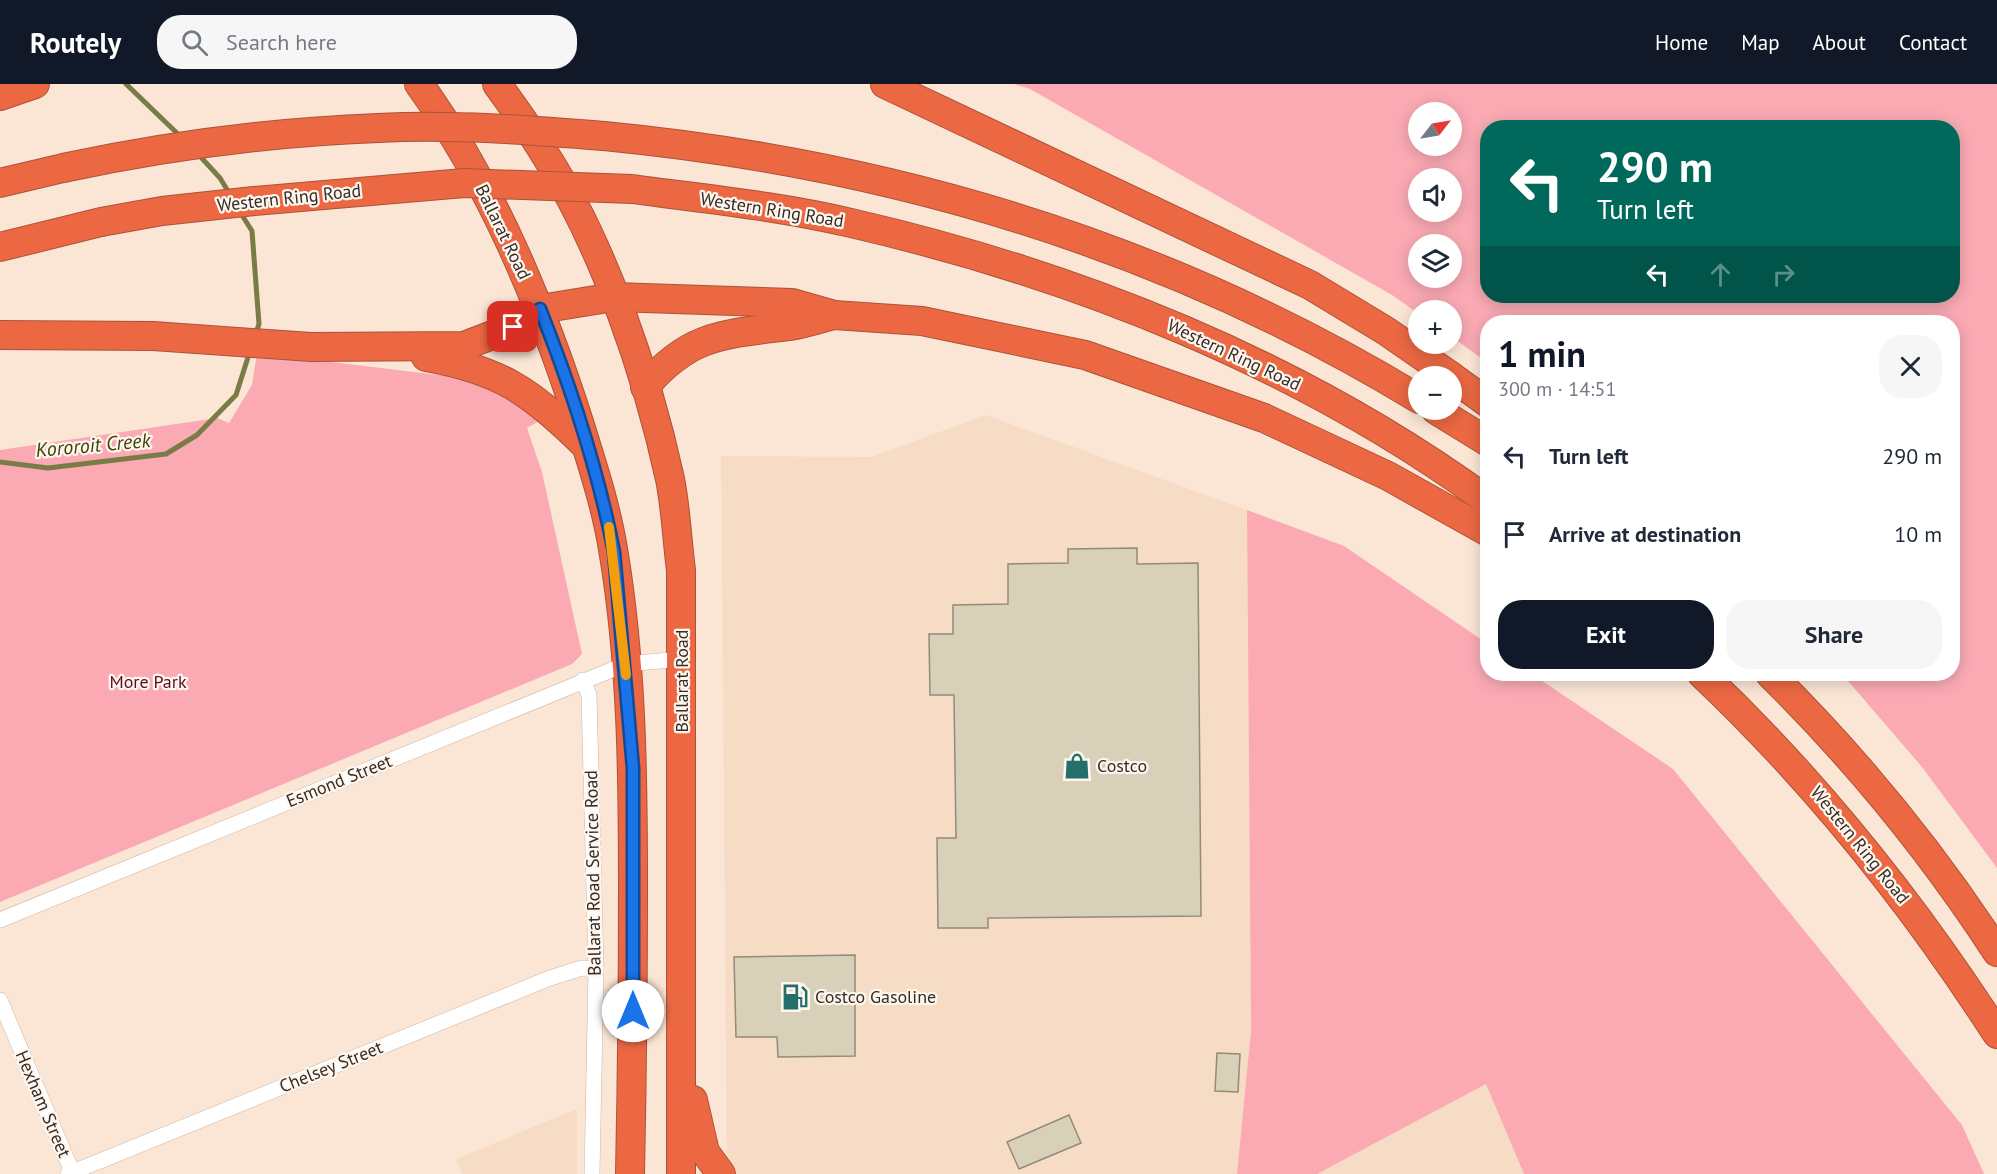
<!DOCTYPE html>
<html lang="en">
<head>
<meta charset="utf-8">
<style>
  body { margin:0; font-family:"PT Sans",sans-serif; background:#f6f6f7; color:#1f2937; height:100vh; display:flex; flex-direction:column; font-size:22px; white-space:nowrap }
  * { box-sizing:border-box; margin:0 }
  p { font-size:20px; color:#747a83 }
  .icon { flex:none; width:33px; height:33px; fill:none; stroke:currentColor; stroke-width:2; stroke-linecap:round; stroke-linejoin:round }
  .map { position:relative; flex:1; overflow:hidden }
  .drawer { position:absolute; left:1480px; top:231px; width:480px; height:366px; display:flex; flex-direction:column; background:#fff; border-radius:24px; box-shadow:0 3px 15px #0003 }
  .drawer>* { flex:none }
  .hud { position:absolute; left:1480px; top:36px; width:480px; height:183px; border-radius:24px; box-shadow:0 3px 15px #0003; background:#00695c; color:#fff; overflow:hidden }
  .needle { width:39px; rotate:59deg }
  .buttons { position:absolute; left:1408px; top:18px; display:grid; gap:12px }
  .buttons a { display:grid; place-items:center; width:54px; height:54px; border-radius:50%; background:#fff; box-shadow:0 3px 15px #0003; font-size:30px }
  .pin { position:absolute; display:grid; place-items:center; width:51px; height:51px; color:#fff; margin:-26px; border-radius:12px; box-shadow:0 3px 9px #0006 }
  .me { position:absolute; width:66px; margin:-33px; rotate:0deg; stroke-linejoin:round; filter:drop-shadow(0 0 4px #0008) }
  .turn { display:flex; align-items:center; gap:21px; height:126px; padding:0 18px; font-size:27px }
  .turn .icon { width:78px; height:78px; stroke-width:2.5 }
  .turn b { display:block; font-size:42px; line-height:51px }
  .lanes { display:flex; align-items:center; height:57px; padding:0 18px; background:#0003; justify-content:center; gap:30px; direction:ltr }
  .lanes .off { opacity:.35 }
  .round { display:grid; place-items:center; flex:none; width:63px; height:63px; border-radius:24px; background:#f6f6f7 }
  .headline { display:flex; align-items:center; justify-content:space-between; height:102px; padding:0 18px }
  h1 { font-size:36px; font-weight:700; line-height:45px; color:#111827 }
  .primary-button { display:flex; gap:12px; margin-top:auto; padding:12px 18px }
  .primary-button a { flex:1; height:69px; border-radius:24px; background:#111827; color:#fff; font-size:24px; font-weight:700; line-height:69px; text-align:center }
  .primary-button a+a { background:#f6f6f7; color:#1f2937 }
  ul { padding:0; list-style:none }
  li { display:flex; align-items:center; gap:18px; height:78px; padding:0 18px }
  li div { flex:1 }
  li b { display:block; font-size:22px }
  li em { font-style:normal }
  header { display:flex; align-items:center; gap:36px; box-sizing:border-box; height:84px; padding:0 30px; background:#111827; color:#fff }
  header strong { font-size:28px }
  nav { display:flex; gap:33px; margin-inline-start:auto; font-size:21px }
  .search { width:420px; height:54px; background:#f6f6f7; display:flex; align-items:center; gap:15px; box-sizing:border-box; padding:0 21px; border-radius:24px; color:#747a83; font-size:22px }
  .map>svg:first-child { display:block }
  .built { fill:#f6dcc5 }
  .green { fill:#fbaab4; fill-rule:evenodd }
  .lines { fill:none; stroke-linecap:round; stroke-linejoin:round }
  .stream { stroke:#797c44; stroke-width:5 }
  .building { fill:#d9d0b9; stroke:#948b76; stroke-width:1.5 }
  .street-casing { stroke:#cbb7a7; stroke-width:16 }
  .highway-casing { stroke:#ab5339; stroke-width:30 }
  .street { stroke:#fff; stroke-width:15 }
  .highway { stroke:#eb6843; stroke-width:28 }
  .highway-bridge-casing { stroke:#ab5339; stroke-width:30; stroke-linecap:butt }
  .highway-bridge { stroke:#eb6843; stroke-width:28 }
  .route-casing { stroke:#114b97; stroke-width:15 }
  .route { stroke:#1a73e8; stroke-width:10 }
  .slow { stroke:#f59e0b; stroke-width:10 }
  .labels { text-anchor:middle; stroke-width:4.5; stroke-linejoin:round; paint-order:stroke }
  .street-label { font-size:18px; fill:#342d26; stroke:#fef6ef }
  .park-label { font-size:18px; fill:#570e22; stroke:#fef6ef }
  .poi-label { font-size:18px; fill:#342d26; stroke:#fef6ef; text-anchor:start }
  .water-label { font-size:20px; font-style:italic; fill:#404406; stroke:#fef6ef }
</style>
</head>
<body>
<header>
<strong>Routely</strong>
<div class="search"><svg class="icon" aria-label="search" viewBox="0 0 24 24"><circle cx="10" cy="10" r="6"/><path d="M15 15l6 6"/></svg>Search here</div>
<nav><a>Home</a><a>Map</a><a>About</a><a>Contact</a></nav>
</header>
<div class="map">
<svg width="1997" height="1090" viewBox="0 0 1997 1090">
  <rect width="100%" height="100%" fill="#fbe6d5"/>
  <!-- built -->
  <g class="built">
    <polygon points="986,331 1247,426 1251,946 1237,1090 727,1090 721,372 871,373"/>
    <polygon points="1487,999 1524,1090 1317,1090"/>
    <polygon points="577,1025 577,1090 462,1090 456,1075"/>
  </g>
  <!-- green -->
  <g class="green">
    <path d="M1014 0H1997V784L1922 683 1842 590H1953V238H1488V279L1452 253V226H1419V230L1392 211 1030 5ZM1452 28V62H1419V28ZM1488 44H1953V212H1488ZM1452 94V128H1419V94ZM1452 160V194H1419V160Z"/>
    <polygon points="257,269 447,292 513,312 539,337 527,344 542,388 582,570 572,580 0,818 0,366 217,334 229,339 252,301"/>
    <polygon points="1247,426 1344,462 1488,560 1488,590 1532,590 1673,685 1962,1041 1984,1090 1524,1090 1486,1000 1317,1090 1237,1090 1251,946"/>
  </g>
  <g class="lines">
    <!-- stream -->
    <g class="stream">
      <polyline points="126,0 181,53"/>
      <polyline points="198,70 220,94 231,112"/>
      <polyline points="240,128 252,147 259,240 256,249"/>
      <polyline points="0,378 48,384 166,370 197,351 236,311 250,267"/>
    </g>
  </g>
  <!-- building -->
  <g class="building">
    <polygon points="1137,464 1137,480 1198,479 1201,832 988,834 988,844 938,844 937,754 956,754 954,611 930,611 929,550 953,550 953,521 1008,520 1008,480 1068,479 1068,465"/>
    <polygon points="855,871 855,972 778,973 777,953 736,953 734,873"/>
    <polygon points="1217,969 1240,970 1238,1008 1215,1007"/>
    <polygon points="1069,1031 1081,1059 1019,1085 1007,1058"/>
  </g>
  <g class="lines">
    <!-- street casing -->
    <g class="street-casing">
      <g id="street">
        <polyline points="583,596 589,611 596,885 592,1090"/>
        <polyline points="0,836 626,580 682,575"/>
        <polyline points="0,916 73,1090"/>
        <polyline points="68,1090 550,894 582,884 596,885"/>
      </g>
    </g>
    <!-- highway casing -->
    <g class="highway-casing">
      <g id="highway">
        <path d="M419 0C492 101 541 220 579 338 592 380 606 422 613 465 632 577 633 692 633 805 633 900 632 995 630 1090"/>
        <path d="M497 0C514 24 531 47 546 72 604 163 647 290 670 395 676 425 677 456 681 486V1090"/>
        <polyline points="885,0 1310,201 1386,247 1451,292"/>
        <polyline points="0,12 35,0"/>
        <path d="M604 52C895 80 1169 163 1419 315"/>
        <polyline points="0,99 63,84"/>
        <path d="M632 105C705 115 779 122 851 139 1077 191 1300 280 1488 417"/>
        <polyline points="0,163 101,138"/>
        <polyline points="0,251 153,252 311,263 464,262 513,243 540,225 614,213 792,219 834,231 922,237 1085,271 1264,334 1388,392 1488,448"/>
        <path d="M426 273C500 286 530 307 582 358"/>
        <polyline points="1452,293 1488,319"/>
        <path d="M645 303C689 250 725 250 789 242 804 240 819 235 833 231"/>
        <polyline points="1436,326 1488,358"/>
        <path d="M1702 590C1816 698 1912 818 1997 950"/>
        <path d="M1770 590C1855 674 1932 768 1997 868"/>
        <polyline points="693,1016 705,1068 721,1090"/>
      </g>
    </g>
    <!-- street -->
    <use href="#street" class="street"/>
    <!-- highway -->
    <use href="#highway" class="highway"/>
    <!-- highway-bridge casing -->
    <g class="highway-bridge-casing">
      <g id="highway-bridge">
        <path d="M63 84C167 62 271 48 378 44 453 40 529 46 604 52"/>
        <polyline points="101,138 162,127 254,117 464,99 632,105"/>
      </g>
    </g>
    <!-- highway-bridge -->
    <use href="#highway-bridge" class="highway-bridge"/>
  </g>
  <g class="lines">
    <!-- route casing -->
    <g class="route-casing">
      <path id="route" d="M513 243 540 225C571 303 598 386 614 468L633 684V927"/>
    </g>
    <!-- route -->
    <use href="#route" class="route"/>
    <!-- slow -->
    <polyline class="slow" points="609,443 626,591"/>
  </g>
  <!-- icons -->
  <defs>
    <g id="shop-bare" transform="scale(2.07)"><path d="M-5-2.5h2.3a2.7 3.5 0 0 1 5.4 0H5L5.5 6h-11ZM-1.5-2.5h3a1.5 2.3 0 0 0-3 0Z" fill="#256f6b" stroke="#fef6ef" stroke-width="2.5" paint-order="stroke"/></g>
    <g id="fuel-bare" transform="scale(2.07)"><path d="M-5.5-6h7V0h2V4h1.3V-2.5L3-4.5l.8-.8L6-3V5H2.5V1h-1V6h-7ZM-4.2-4.7v3.2H.2V-4.7Z" fill="#256f6b" stroke="#fef6ef" stroke-width="2.5" paint-order="stroke"/></g>
  </defs>
  <g fill-rule="evenodd">
    <use href="#shop-bare" x="1077" y="682"/>
    <use href="#fuel-bare" x="795" y="913"/>
  </g>
  <g class="labels">
    <!-- street labels -->
    <g class="street-label">
      <text transform="translate(289 114) rotate(-6)" y="6">Western Ring Road</text>
      <text transform="translate(772 126) rotate(9)" y="6">Western Ring Road</text>
      <text transform="translate(503 148) rotate(64)" y="6">Ballarat Road</text>
      <text transform="translate(1234 271) rotate(25)" y="6">Western Ring Road</text>
      <text transform="translate(682 597) rotate(-90)" y="6">Ballarat Road</text>
      <text transform="translate(339 697) rotate(-22)" y="6">Esmond Street</text>
      <text transform="translate(1860 761) rotate(51)" y="6">Western Ring Road</text>
      <text transform="translate(593 789) rotate(-91)" y="6">Ballarat Road Service Road</text>
      <text transform="translate(331 983) rotate(-22)" y="6">Chelsey Street</text>
      <text transform="translate(43 1020) rotate(67)" y="6">Hexham Street</text>
    </g>
    <!-- park labels -->
    <g class="park-label">
      <text x="148" y="604">More Park</text>
    </g>
    <!-- poi labels -->
    <g class="poi-label">
      <text x="1097" y="688">Costco</text>
      <text x="815" y="919">Costco Gasoline</text>
    </g>
    <!-- water labels -->
    <g class="water-label">
      <text transform="translate(93 361) rotate(-5)" y="7">Kororoit Creek</text>
    </g>
  </g>
</svg>
<div class="buttons">
<a><svg class="needle" viewBox="-14 -14 28 28"><path d="M0-13l5 13h-10z" fill="#e53935"/><path d="M0 13l5-13h-10z" fill="#747a83"/></svg></a>
<a><svg class="icon" aria-label="sound" viewBox="0 0 24 24"><path d="M4 9h4l5-4v14l-5-4H4zM17 9q2 3 0 6"/></svg></a>
<a><svg class="icon" aria-label="layers" viewBox="0 0 24 24"><path d="M12 4l9 5-9 5-9-5zM3 14l9 5 9-5"/></svg></a>
<a>+</a>
<a>−</a>
</div>
<div class="pin" style="left:513px;top:243px;background:#d93025"><svg class="icon" aria-label="arrive" viewBox="0 0 24 24"><path d="M6 21V4h12l-3 4 3 4H6"/></svg></div>
<svg class="me" style="left:633px;top:927px" viewBox="-20 -20 40 40"><circle r="19" fill="#fff"/><path d="M0-13L10 11 0 6-10 11z" fill="#1a73e8"/></svg>
<div class="hud">
<div class="turn"><svg class="icon" aria-label="left" viewBox="0 0 24 24"><path d="M17 20v-9H6M10 6l-5 5 5 5"/></svg><div><b>290 m</b>Turn left</div></div>
<div class="lanes"><svg class="icon" aria-label="left" viewBox="0 0 24 24"><path d="M17 20v-9H6M10 6l-5 5 5 5"/></svg><svg class="icon off" aria-label="ahead" viewBox="0 0 24 24"><path d="M12 20V5M6 11l6-6 6 6"/></svg><svg class="icon off" aria-label="right" viewBox="0 0 24 24"><path d="M7 20v-9h11M14 6l5 5-5 5"/></svg></div>
</div>
<section class="drawer">
<div class="headline"><div><h1>1 min</h1><p>300 m · 14:51</p></div><a class="round"><svg class="icon" aria-label="close" viewBox="0 0 24 24"><path d="M6 6l12 12M18 6L6 18"/></svg></a></div>
<ul>
<li><svg class="icon" aria-label="left" viewBox="0 0 24 24"><path d="M17 20v-9H6M10 6l-5 5 5 5"/></svg><div><b>Turn left</b></div><em>290 m</em></li>
<li><svg class="icon" aria-label="arrive" viewBox="0 0 24 24"><path d="M6 21V4h12l-3 4 3 4H6"/></svg><div><b>Arrive at destination</b></div><em>10 m</em></li>
</ul>
<div class="primary-button"><a>Exit</a><a>Share</a></div>
</section>
</div>
</body>
</html>
